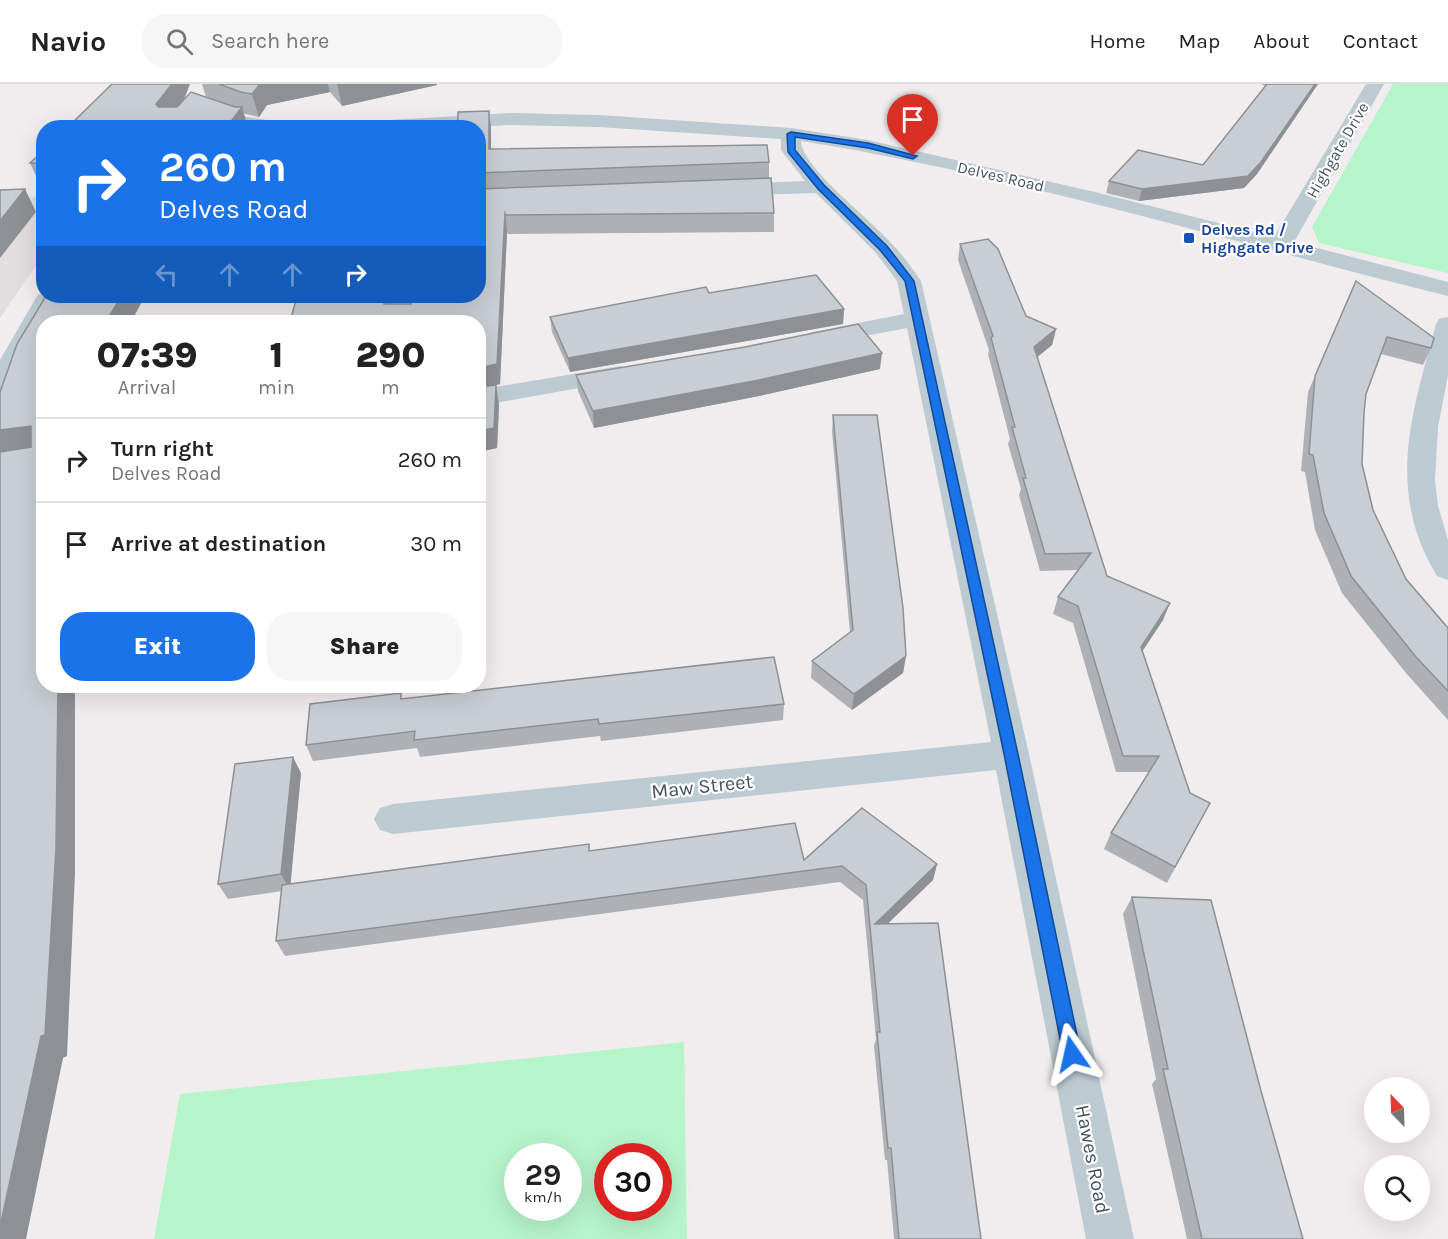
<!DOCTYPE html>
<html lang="en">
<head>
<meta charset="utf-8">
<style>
  body { margin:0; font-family:Karla,sans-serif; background:#f6f6f6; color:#222; height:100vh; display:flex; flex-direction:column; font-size:22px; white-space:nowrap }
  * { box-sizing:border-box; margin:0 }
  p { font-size:20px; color:#767676 }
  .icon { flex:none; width:33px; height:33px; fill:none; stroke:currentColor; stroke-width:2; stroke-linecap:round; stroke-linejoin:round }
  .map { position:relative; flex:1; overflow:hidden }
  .side { position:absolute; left:36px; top:231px; width:450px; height:378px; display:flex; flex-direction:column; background:#fff; border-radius:24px; box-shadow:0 6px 24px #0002 }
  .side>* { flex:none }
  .top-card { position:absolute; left:36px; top:36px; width:450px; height:183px; border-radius:24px; box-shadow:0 6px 24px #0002; background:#1a73e8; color:#fff; overflow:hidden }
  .needle { width:39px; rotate:337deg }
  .buttons { position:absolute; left:1364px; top:993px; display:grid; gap:12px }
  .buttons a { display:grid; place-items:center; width:66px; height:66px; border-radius:50%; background:#fff; box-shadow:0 6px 24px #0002; font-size:30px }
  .speed { position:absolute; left:504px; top:1059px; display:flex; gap:12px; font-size:30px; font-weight:700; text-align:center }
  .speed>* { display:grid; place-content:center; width:78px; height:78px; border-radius:50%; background:#fff; box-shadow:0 6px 24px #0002; line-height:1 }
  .speed small { font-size:15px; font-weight:400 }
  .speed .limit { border:9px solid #d22; background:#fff; color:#111 }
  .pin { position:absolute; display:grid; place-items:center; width:51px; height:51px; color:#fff; margin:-62px -26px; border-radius:50% 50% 50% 0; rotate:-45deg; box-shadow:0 0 6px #0007 }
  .pin .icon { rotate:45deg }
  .me { position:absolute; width:66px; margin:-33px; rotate:349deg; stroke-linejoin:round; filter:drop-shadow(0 0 4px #0008) }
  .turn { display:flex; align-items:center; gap:21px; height:126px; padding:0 24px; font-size:27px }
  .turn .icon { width:78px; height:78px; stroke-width:2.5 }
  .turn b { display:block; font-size:42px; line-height:51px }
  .lanes { display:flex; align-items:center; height:57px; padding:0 24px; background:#0003; justify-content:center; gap:30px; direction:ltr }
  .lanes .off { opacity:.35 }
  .eta { display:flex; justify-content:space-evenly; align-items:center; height:102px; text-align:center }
  .eta b { font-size:36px; font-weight:800; line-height:42px }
  .action { display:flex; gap:12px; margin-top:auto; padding:12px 24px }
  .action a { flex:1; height:69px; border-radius:24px; background:#1a73e8; color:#fff; font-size:24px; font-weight:800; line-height:69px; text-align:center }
  .action a+a { background:#f6f6f6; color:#222 }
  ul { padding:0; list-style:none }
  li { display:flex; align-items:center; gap:18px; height:84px; padding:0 24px; border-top:2px solid #e0e0e0 }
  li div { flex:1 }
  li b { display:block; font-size:22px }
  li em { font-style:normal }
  header { display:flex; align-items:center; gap:36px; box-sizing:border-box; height:84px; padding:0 30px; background:#fff; border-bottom:2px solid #e0e0e0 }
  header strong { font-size:28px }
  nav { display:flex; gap:33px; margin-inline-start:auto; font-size:21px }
  .search { width:420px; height:54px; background:#f6f6f6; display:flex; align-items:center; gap:15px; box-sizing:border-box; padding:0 21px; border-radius:24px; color:#767676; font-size:22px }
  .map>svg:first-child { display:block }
  .education { fill:#e2dee0 }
  .green { fill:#b6f4ca; fill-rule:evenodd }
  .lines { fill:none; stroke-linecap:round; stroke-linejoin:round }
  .minor { fill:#bccad2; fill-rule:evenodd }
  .wall { fill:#adb1b6 }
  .shaded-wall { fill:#8d9094 }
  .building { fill:#c9ced4; stroke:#8d9094; stroke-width:1.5 }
  .route { fill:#1a73e8; stroke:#114b97; stroke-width:1.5 }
  .transit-dot { fill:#1a4fb4; stroke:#fff; stroke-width:2 }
  .labels { text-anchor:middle; stroke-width:4.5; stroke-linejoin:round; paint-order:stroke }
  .far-street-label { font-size:16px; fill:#44535e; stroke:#fff }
  .far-transit-label { font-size:16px; font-weight:bold; fill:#164399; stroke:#fff; text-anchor:start }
  .street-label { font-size:20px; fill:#44535e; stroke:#fff }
</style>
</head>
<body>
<header>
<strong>Navio</strong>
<div class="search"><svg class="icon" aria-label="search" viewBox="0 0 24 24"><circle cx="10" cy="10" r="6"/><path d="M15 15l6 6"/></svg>Search here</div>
<nav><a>Home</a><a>Map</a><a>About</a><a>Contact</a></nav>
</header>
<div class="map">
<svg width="1448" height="1155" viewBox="0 0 1448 1155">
  <rect width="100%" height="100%" fill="#f1edee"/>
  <!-- education -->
  <polygon class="education" points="43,113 43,171 0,234 0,114"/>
  <!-- green -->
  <g class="green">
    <polygon points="1393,0 1448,0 1448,189 1319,159 1312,143"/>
    <path d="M684 958 687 1155H154L180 1010ZM518 1072H568V1124H518ZM608 1072H658V1124H608Z"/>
  </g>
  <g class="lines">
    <!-- minor -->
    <g class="minor">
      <path d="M1366 0H1384L1294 158 1448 198V212C1233 159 1020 92 801 57 801 83 874 138 892 160 903 171 912 184 921 197L1029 670 1134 1155H1086L996 686 393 750 380 746 374 735 380 724 393 720 991 658 907 244 818 261 809 259 806 254 809 249 818 247 904 230 897 197 876 169 816 109 727 112 720 110 716 106 720 102 727 100 805 97 781 66V55L599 43 511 41 456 44H320L322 40 511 29 599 31 791 44 868 56 1095 108 1274 153Z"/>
      <polygon points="204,18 247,33 292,40 294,44 243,44 197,28 195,24 197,20"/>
      <polygon points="44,206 44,212 61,212 46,238 44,238 44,243 13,298 9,303 0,306 0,276 37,212"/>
      <polygon points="395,212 419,212 414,238 390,238"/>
      <path d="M1448 233V291L1438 343 1435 396 1438 422 1448 456V496L1437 492C1385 406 1412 330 1436 240L1439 235Z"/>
      <polygon points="620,282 629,285 633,290 629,295 478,322 478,306"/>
    </g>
  </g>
  <!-- wall -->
  <g class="wall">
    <polygon points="202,0 437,0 437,1 342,22 330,8 267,21 259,33 184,16 206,13"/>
    <polygon points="1261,0 1318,0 1257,90 1244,104 1139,117 1106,109 1109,97 1203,81 1265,2"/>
    <polygon points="478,44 491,44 491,65 769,78 769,94 774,129 774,148 508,150 507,148 500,300 496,301 499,321 497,364 478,368 478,238 297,212 393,212 392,220 411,220 478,212"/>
    <polygon points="44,66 44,103 41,103 30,79"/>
    <polygon points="960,160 1026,232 1056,245 1052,261 1037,273 1107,492 1163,536 1142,567 1190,709 1210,719 1167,799 1104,765 1111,749 1149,688 1116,688 1073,539 1053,530 1058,513 1078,486 1040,487 1019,411 1021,405 1008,360 1010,355 988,270 989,266 958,176"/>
    <polygon points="1356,197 1431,264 1423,281 1381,270 1366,310 1364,329 1362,380 1373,426 1406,495 1448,544 1448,636 1406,589 1342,509 1315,446 1305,388 1301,387 1308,308"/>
    <polygon points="709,209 844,225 843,240 570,288 552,248 550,233"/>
    <polygon points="880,285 759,312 594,344 578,307 576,291"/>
    <polygon points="833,331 906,572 903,589 852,626 811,594 812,577 850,549 832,348"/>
    <polygon points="403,615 784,620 783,636 601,657 600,652 420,673 417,664 313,677 306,661"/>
    <polygon points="301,689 290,800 590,766 804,776 937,780 933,796 888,839 981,1155 894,1155 887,1076 885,1076 874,962 876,955 863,816 840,798 285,872 276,857 282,807 228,815 218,800"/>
    <polygon points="1132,813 1261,1007 1303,1155 1187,1155 1152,1000 1156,995 1123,830"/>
  </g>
  <!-- shaded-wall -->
  <g class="shaded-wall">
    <polygon points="172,0 190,0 183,18 164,43 156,20"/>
    <polygon points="260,0 328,0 330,8 267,21 259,33 252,10"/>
    <polygon points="337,0 437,0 437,1 342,22"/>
    <polygon points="1315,0 1318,0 1257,90 1244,104 1139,117 1142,105 1248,92"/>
    <polygon points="242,23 248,44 226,44"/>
    <polygon points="489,27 491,44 491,84 489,65"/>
    <polygon points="25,105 36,128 0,174 0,137"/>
    <polygon points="505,129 507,148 500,300 496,301 499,321 497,364 478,368 478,284"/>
    <polygon points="121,212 145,212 131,238 106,238"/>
    <polygon points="385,212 393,212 388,238 384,220"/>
    <polygon points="844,225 843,240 570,288 568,274"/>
    <polygon points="1056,245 1052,261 1030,279 1034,263"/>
    <polygon points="882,269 880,285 759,312 594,344 593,327"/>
    <polygon points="31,342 44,365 0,372 0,346"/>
    <polygon points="1170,519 1163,536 1134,580 1141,563"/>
    <polygon points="906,572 903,589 852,626 854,610"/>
    <polygon points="58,602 75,602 75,788 67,972 63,974 26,1155 0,1155 0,1143"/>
    <polygon points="293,673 301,689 290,806 281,790"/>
    <polygon points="937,780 933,796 872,855 875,840"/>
  </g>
  <!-- building -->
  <g class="building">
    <polygon points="112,0 172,0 156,20 158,23 177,23 191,8 235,23 242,23 226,44 67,44"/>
    <polygon points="219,0 260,0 252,10 241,8"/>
    <polygon points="1267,0 1315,0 1261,78 1248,92 1142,105 1109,97 1138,66 1203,81"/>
    <polygon points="489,27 489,65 767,61 769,78 478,89 478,44 458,44 458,28"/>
    <polygon points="386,37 385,44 351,44 352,39"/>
    <polygon points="44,66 44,79 30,79"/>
    <polygon points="771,94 774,129 506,131 505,129 497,280 478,284 478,238 290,238 297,212 385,212 384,220 411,220 413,212 478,212 478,105"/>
    <polygon points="25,105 0,137 0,106"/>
    <polygon points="988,155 998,165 1026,232 1056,245 1034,263 1107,492 1170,519 1141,563 1190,709 1210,719 1175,783 1111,749 1159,672 1123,672 1078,522 1058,513 1091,469 1045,470 1023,394 1026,394 1012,343 1015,343 991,254 993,252 960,160"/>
    <polygon points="816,191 844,225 568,274 550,233 706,203 709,209"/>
    <polygon points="1356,197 1434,254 1431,264 1387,253 1366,310 1364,329 1362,380 1373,426 1406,495 1448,544 1448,607 1416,573 1351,492 1324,429 1313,371 1309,370 1315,292"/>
    <polygon points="46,212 121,212 106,238 44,238 44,602 58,602 56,764 45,951 41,952 0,1143 0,368 31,363 31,342 0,346 0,308 17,260"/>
    <polygon points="858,240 882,269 759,296 593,327 576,291 745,263"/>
    <polygon points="496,301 494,344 478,347 478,303"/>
    <polygon points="833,331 877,331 903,524 906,572 854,610 812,577 853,546"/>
    <polygon points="774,573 784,620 599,640 598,635 414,656 415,647 306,661 310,620 401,609 401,615"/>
    <polygon points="293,673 281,790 218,800 235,680"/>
    <polygon points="862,724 937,780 875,840 938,839 981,1155 899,1155 891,1064 888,1064 877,948 880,948 866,801 842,782 276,857 282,801 589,760 589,767 795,739 804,776"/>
    <polygon points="1132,813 1211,816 1261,1007 1303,1155 1202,1155 1163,985 1168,985"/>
  </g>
  <!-- route -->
  <polygon class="route" points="791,48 868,59 917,72 913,75 868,64 795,53 795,66 824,101 887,162 914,197 1018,670 1081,970 1078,976 1072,979 1066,976 1063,970 1004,670 905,197 880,166 818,105 788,68 787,50"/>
  <!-- markers -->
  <rect class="transit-dot" x="1183" y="148" width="12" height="12" rx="3"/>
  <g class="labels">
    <!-- far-street labels -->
    <g class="far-street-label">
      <text transform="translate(1337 66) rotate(-60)" y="6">Highgate Drive</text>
      <text transform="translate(1001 92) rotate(13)" y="6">Delves Road</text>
    </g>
    <!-- far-transit labels -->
    <g class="far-transit-label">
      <text x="1201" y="151">Delves Rd /<tspan x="1201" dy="18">Highgate Drive</tspan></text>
    </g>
    <!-- street labels -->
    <g class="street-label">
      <text transform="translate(702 702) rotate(-6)" y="7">Maw Street</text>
      <text transform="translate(1093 1075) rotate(79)" y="7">Hawes Road</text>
    </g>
  </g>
</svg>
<div class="buttons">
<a><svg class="needle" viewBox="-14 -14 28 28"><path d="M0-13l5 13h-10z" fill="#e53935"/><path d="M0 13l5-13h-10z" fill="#767676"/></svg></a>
<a><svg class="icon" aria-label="search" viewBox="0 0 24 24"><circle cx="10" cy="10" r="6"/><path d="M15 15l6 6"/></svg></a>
</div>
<div class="speed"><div>29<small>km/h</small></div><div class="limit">30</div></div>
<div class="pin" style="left:913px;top:72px;background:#d93025"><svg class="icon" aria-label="arrive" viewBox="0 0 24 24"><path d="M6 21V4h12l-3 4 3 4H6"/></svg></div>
<svg class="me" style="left:1072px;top:970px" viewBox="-20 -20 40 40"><path d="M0-17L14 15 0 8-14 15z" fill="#1a73e8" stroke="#fff" stroke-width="4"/></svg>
<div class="top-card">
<div class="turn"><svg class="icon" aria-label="right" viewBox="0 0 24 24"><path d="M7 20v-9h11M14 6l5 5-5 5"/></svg><div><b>260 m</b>Delves Road</div></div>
<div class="lanes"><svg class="icon off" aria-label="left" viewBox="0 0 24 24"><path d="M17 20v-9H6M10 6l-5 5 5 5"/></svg><svg class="icon off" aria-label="ahead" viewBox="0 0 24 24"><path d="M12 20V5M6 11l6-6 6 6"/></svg><svg class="icon off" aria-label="ahead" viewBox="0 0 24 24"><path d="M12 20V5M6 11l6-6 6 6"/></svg><svg class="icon" aria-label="right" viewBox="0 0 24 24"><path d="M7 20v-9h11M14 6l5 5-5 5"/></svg></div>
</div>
<section class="side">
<div class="eta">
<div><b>07:39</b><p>Arrival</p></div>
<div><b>1</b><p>min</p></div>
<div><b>290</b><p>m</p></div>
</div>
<ul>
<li><svg class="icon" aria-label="right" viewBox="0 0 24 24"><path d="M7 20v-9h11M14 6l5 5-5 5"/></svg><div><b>Turn right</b><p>Delves Road</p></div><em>260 m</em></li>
<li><svg class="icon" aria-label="arrive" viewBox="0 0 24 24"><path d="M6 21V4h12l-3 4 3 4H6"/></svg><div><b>Arrive at destination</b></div><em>30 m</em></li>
</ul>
<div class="action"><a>Exit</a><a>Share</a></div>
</section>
</div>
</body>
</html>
